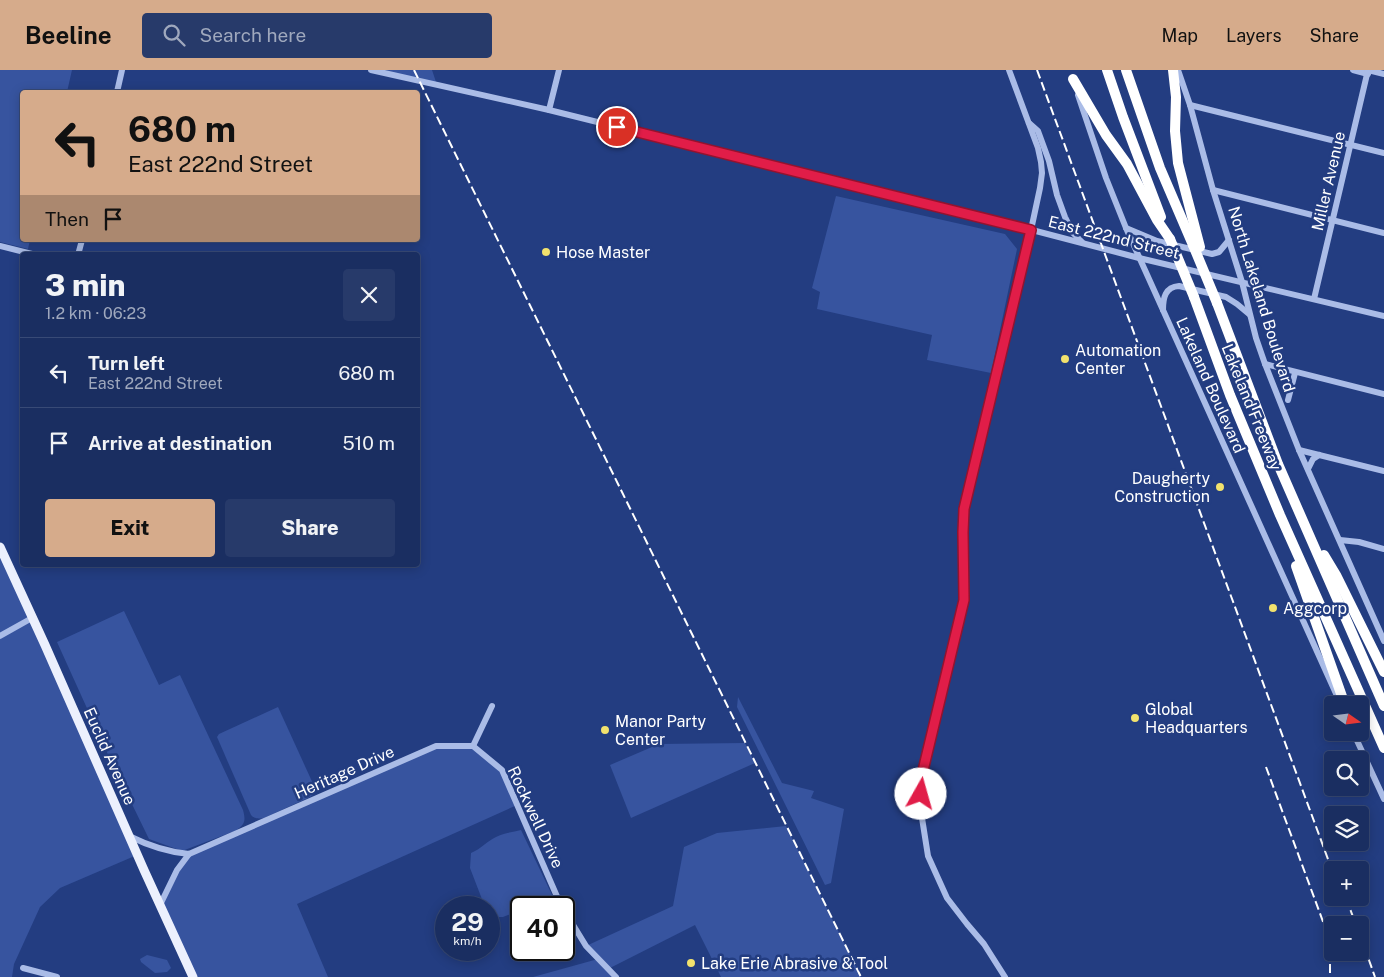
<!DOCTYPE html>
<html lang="en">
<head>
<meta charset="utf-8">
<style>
  body { margin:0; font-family:"Public Sans",sans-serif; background:#273a6a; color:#f1f3f6; height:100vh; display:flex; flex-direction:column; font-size:19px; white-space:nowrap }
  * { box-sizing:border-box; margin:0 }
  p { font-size:16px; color:#9fa8bd }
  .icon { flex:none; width:28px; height:28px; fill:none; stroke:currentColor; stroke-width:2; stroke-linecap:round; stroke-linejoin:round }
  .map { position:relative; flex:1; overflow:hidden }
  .details { position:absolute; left:20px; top:182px; width:400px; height:315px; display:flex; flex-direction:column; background:#1a2e61; border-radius:5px; box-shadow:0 2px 12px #0003,0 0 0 1px #384a76 }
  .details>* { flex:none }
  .top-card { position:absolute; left:20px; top:20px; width:400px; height:152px; border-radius:5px; box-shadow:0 2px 12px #0003,0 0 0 1px #384a76; background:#d6ab8b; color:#111; overflow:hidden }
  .needle { width:32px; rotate:104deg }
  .fabs { position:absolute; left:1324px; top:626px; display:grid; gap:10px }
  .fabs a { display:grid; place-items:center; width:45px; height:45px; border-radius:5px; background:#1a2e61; box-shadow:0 2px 12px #0003,0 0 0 1px #384a76; font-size:25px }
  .speed { position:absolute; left:435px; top:826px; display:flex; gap:10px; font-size:25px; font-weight:700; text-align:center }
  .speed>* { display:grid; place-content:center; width:65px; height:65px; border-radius:50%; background:#1a2e61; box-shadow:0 2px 12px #0003,0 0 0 1px #384a76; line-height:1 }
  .speed small { font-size:12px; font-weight:400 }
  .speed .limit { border:2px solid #111; border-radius:8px; background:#fff; color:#111 }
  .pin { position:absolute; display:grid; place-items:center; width:42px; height:42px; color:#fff; margin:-21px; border:2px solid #fff; border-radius:50%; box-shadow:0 1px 5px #0007 }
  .me { position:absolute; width:55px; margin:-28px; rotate:7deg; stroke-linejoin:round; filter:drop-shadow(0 0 4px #0008) }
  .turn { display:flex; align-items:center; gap:18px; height:105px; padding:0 25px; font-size:22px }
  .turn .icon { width:65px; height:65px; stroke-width:2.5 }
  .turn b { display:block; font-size:35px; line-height:42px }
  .then { display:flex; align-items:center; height:48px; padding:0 25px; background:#0003; gap:10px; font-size:19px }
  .round { display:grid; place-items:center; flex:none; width:52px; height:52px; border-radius:5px; background:#273a6a }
  .headline { display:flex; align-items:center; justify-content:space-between; height:85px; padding:0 25px }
  h1 { font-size:30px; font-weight:800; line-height:38px }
  .cta { display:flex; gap:10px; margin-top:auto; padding:10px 25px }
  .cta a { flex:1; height:58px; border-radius:5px; background:#d6ab8b; color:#111; font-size:20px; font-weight:800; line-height:58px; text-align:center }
  .cta a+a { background:#273a6a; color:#f1f3f6 }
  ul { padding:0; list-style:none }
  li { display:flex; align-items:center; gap:15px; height:70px; padding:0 25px; border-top:1px solid #384a76 }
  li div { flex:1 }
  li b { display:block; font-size:19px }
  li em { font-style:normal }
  header { display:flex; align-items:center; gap:30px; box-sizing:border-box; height:70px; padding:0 25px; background:#d6ab8b; color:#111 }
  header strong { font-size:24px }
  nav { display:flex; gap:28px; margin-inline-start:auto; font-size:18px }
  .search { width:350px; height:45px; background:#273a6a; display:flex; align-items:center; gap:12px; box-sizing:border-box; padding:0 18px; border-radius:5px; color:#9fa8bd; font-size:19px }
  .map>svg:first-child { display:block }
  .green { fill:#37549f }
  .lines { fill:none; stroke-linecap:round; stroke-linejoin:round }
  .minor { stroke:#aabce7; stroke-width:6 }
  .major { stroke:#ecf0fd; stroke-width:9 }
  .highway { stroke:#fff; stroke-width:10 }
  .rail { stroke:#fff; stroke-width:2; stroke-dasharray:9 4; stroke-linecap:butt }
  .highway-bridge { stroke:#fff; stroke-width:10 }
  .route-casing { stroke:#92132f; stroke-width:12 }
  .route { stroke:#e11d48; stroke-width:9 }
  .poi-dot { fill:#f2e26d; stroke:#233d81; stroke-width:2 }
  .labels { text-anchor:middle; stroke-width:5; stroke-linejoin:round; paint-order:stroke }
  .street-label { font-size:16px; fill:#fff; stroke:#233d81 }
  .poi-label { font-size:16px; fill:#fff; stroke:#233d81; text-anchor:start }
</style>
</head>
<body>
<header>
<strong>Beeline</strong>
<div class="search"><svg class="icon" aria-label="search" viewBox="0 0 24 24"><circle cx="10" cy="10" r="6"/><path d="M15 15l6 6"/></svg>Search here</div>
<nav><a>Map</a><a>Layers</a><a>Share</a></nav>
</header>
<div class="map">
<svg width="1384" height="907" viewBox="0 0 1384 907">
  <rect width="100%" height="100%" fill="#233d81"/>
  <!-- green -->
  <g class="green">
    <polygon points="0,0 72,0 67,22 22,22 22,170 30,170 28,179 0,172"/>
    <polygon points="376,0 432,0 437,15"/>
    <polygon points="836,126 1005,164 1017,179 991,303 927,290 932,265 817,239 820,222 812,218"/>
    <polygon points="0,477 137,785 60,818 40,837 14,894 12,907 0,907"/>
    <path d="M124 541 159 615 180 605 243 740C246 751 245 755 235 761L182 781 149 769 110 689 57 572Z"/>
    <polygon points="738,627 782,713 814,721 811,728 844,739 831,813 825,815 737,637"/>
    <path d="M278 637 315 718 313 725 308 728 264 748C258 749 255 749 251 745L217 667 219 664Z"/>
    <polygon points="745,673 755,693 631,748 610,695 659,674"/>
    <polygon points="436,676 473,676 502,700 517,735 297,834 328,907 193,907 160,835 189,784"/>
    <polygon points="786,756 861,907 721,907 695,855 608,899 616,907 533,907 598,889 586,876 673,836 684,777 717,763"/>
    <path d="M521 760 553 827 540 837 521 838V840L503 847H494L489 842V838L485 837 470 798 471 783C481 779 487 771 496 767 504 763 513 762 521 760Z"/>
    <polygon points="147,885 167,890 171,898 167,902 155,903 141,892 140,889"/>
  </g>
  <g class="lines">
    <!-- minor -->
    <g class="minor">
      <polyline points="371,0 549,40 1032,160 1139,188 1384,246"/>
      <polyline points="1178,0 1190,35 1213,120 1242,212 1256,268 1265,294 1299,380 1384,571"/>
      <polyline points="1353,0 1368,4"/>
      <polyline points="1368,0 1384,4"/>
      <polyline points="117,22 122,0"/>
      <polyline points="1078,25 1106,108 1126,158 1338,628"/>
      <polyline points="1190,35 1384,83"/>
      <polyline points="549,40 559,0"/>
      <polyline points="1029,53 1038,61 1049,91 1057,125 1065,147 1073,163 1082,172"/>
      <polyline points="1213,120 1384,163"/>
      <polyline points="1126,158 1157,171 1212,184 1219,182 1229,170"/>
      <polyline points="0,176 36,185"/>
      <polyline points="78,185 82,170"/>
      <polyline points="1314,229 1368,0"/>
      <path d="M1163 240C1163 228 1165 217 1179 216L1226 227 1237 234 1249 244"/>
      <polyline points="1265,294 1384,324"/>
      <polyline points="1288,330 1295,303"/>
      <polyline points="1299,380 1384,401"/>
      <polyline points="1308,399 1313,389 1319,385"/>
      <polyline points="1340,470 1359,472 1384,479"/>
      <polyline points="0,566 32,548"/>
      <polyline points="1354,664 1384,729"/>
      <polyline points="473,676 502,700 562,838"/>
      <path d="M129 766C149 776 167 782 189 784L436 676H473L492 636"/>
      <polyline points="160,835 177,800 189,784"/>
      <polyline points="564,840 586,876 616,907"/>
      <polyline points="23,898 57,907"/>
      <polyline points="1005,907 984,874 967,854 947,828 928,786 922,748 920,713 964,531 963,462 964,439 1031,160 1040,118 1042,103 1041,92 1038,78 1009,0"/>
    </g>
    <!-- major -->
    <polyline class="major" points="0,477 45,575 144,800 193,907"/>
    <!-- highway -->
    <g class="highway">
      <polyline points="1107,0 1123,47 1161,147"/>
      <polyline points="1126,0 1160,98 1193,175"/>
      <polyline points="1173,0 1176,27 1175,61 1178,93 1200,177"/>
      <polyline points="1073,9 1106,65 1127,94 1157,150 1170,169"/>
      <polyline points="1194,227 1230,325 1280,445 1384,678"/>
      <polyline points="1217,233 1278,394 1384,636"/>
      <polyline points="1324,485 1336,505 1384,602"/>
      <polyline points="1296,496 1345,635"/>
      <polyline points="1354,662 1356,667"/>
    </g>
    <!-- rail -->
    <g class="rail">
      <polyline points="414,0 861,907"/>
      <polyline points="1037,0 1332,800"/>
      <polyline points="1266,697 1325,857 1330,880 1330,907"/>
      <polyline points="1346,828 1356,855"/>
      <polyline points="1360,865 1375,907"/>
    </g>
    <!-- highway-bridge -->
    <g class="highway-bridge">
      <polyline points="1170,169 1194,227"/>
      <polyline points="1193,175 1217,233"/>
    </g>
  </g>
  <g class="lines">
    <!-- route casing -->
    <g class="route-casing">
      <polyline id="route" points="617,57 1031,160 964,439 963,462 964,530 920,713 921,724"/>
    </g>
    <!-- route -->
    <use href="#route" class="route"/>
  </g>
  <!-- markers -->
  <g class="poi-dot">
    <circle cx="546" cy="182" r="5"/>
    <circle cx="1065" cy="289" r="5"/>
    <circle cx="1220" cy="417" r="5"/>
    <circle cx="1273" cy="538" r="5"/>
    <circle cx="1135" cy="648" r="5"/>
    <circle cx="605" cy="660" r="5"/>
    <circle cx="691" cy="893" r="5"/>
  </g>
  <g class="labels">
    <!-- street labels -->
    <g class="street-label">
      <text transform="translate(1328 111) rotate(-77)" y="6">Miller Avenue</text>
      <text transform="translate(1114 167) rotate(14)" y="6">East 222nd Street</text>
      <text transform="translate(1262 229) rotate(73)" y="6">North Lakeland Boulevard</text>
      <text transform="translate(1211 315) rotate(66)" y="6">Lakeland Boulevard</text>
      <text transform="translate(1252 337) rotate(68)" y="6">Lakeland Freeway</text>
      <text transform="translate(110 686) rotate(66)" y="6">Euclid Avenue</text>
      <text transform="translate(344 702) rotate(-24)" y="6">Heritage Drive</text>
      <text transform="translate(536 747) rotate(65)" y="6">Rockwell Drive</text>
    </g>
    <!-- poi labels -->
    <g class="poi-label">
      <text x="556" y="188">Hose Master</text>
      <text x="1075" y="286">Automation<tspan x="1075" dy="18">Center</tspan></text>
      <text x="1210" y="414" text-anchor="end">Daugherty<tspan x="1210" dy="18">Construction</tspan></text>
      <text x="1283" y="544">Aggcorp</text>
      <text x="1145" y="645">Global<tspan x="1145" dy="18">Headquarters</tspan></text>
      <text x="615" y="657">Manor Party<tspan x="615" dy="18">Center</tspan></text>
      <text x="701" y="899">Lake Erie Abrasive &amp; Tool</text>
    </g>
  </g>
</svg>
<div class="fabs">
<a><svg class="needle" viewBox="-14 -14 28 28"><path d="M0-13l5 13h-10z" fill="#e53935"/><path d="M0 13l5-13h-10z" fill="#9fa8bd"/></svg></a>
<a><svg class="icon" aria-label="search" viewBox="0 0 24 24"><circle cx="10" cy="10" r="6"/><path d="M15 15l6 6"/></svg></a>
<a><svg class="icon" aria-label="layers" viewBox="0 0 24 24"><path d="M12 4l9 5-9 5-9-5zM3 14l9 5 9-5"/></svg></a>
<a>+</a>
<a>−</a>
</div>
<div class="speed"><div>29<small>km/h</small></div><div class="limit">40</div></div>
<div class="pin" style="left:617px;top:57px;background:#d93025"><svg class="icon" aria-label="arrive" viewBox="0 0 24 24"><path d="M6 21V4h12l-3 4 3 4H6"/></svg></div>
<svg class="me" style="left:921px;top:724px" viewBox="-20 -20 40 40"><circle r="19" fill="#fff"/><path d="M0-13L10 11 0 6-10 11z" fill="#e11d48"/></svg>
<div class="top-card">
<div class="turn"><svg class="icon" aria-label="left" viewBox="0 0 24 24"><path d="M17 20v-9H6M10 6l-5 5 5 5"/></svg><div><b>680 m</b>East 222nd Street</div></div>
<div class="then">Then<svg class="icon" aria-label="arrive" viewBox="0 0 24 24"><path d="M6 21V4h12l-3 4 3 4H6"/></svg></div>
</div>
<section class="details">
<div class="headline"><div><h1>3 min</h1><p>1.2 km · 06:23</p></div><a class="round"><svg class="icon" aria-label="close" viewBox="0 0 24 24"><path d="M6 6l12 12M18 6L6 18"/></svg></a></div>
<ul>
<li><svg class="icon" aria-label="left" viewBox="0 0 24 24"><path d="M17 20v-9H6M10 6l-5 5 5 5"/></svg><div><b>Turn left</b><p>East 222nd Street</p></div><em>680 m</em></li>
<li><svg class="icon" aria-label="arrive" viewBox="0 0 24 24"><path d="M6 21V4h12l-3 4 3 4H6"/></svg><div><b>Arrive at destination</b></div><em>510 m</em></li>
</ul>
<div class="cta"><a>Exit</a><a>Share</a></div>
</section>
</div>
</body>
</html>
